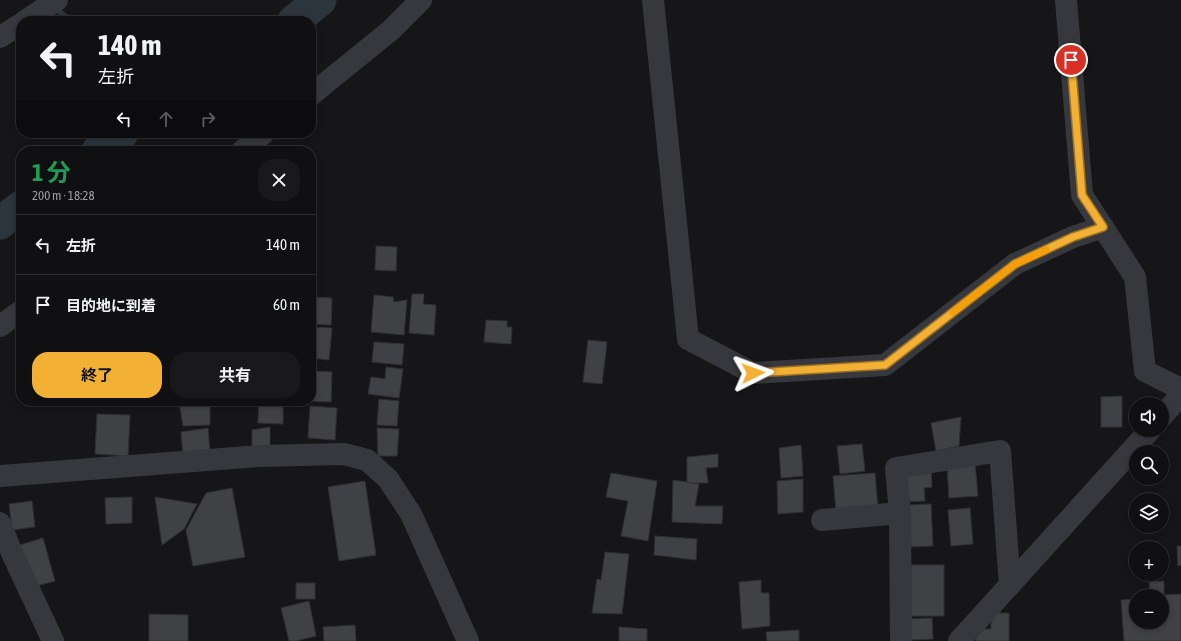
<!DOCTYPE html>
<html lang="ja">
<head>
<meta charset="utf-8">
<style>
  body { margin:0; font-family:"Asap Condensed","Noto Sans JP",sans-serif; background:#19191b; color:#f1f3f6; height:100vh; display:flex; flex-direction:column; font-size:15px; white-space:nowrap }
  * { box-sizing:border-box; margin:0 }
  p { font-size:13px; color:#9c9d9f }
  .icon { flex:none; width:22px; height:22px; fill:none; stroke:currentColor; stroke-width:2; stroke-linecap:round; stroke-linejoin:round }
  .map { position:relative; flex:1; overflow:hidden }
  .drawer { position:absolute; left:16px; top:146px; width:300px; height:260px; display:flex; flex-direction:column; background:#101012; border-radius:16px; box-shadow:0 2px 6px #0003,0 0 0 1px #303032 }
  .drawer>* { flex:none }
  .guide { position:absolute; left:16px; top:16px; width:300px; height:122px; border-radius:16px; box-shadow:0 2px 6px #0003,0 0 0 1px #303032; background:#101012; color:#f1f3f6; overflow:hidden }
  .tools { position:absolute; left:1129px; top:397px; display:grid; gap:8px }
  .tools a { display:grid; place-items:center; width:40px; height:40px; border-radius:50%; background:#101012; box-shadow:0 2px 6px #0003,0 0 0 1px #303032; font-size:20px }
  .pin { position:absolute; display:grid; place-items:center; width:34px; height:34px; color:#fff; margin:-17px; border:2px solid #fff; border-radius:50%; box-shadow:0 1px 4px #0007 }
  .me { position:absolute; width:44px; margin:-22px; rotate:87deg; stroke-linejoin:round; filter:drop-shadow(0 0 3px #0008) }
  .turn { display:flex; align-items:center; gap:14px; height:84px; padding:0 16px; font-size:18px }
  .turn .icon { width:52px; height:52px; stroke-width:2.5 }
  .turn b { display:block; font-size:28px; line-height:34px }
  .lanes { display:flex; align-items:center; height:38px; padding:0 16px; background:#0003; justify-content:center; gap:20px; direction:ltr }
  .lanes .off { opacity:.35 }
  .round { display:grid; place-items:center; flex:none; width:42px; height:42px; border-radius:16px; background:#19191b }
  .overview { display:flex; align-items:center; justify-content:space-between; height:68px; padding:0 16px }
  h1 { font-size:24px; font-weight:700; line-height:30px; color:#1e9e55 }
  .action { display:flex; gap:8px; margin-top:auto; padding:8px 16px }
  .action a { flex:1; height:46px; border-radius:16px; background:#f2b134; color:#111; font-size:16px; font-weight:700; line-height:46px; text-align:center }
  .action a+a { background:#19191b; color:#f1f3f6 }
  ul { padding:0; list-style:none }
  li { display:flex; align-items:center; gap:12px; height:60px; padding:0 16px; border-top:1px solid #303032 }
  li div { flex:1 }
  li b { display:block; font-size:15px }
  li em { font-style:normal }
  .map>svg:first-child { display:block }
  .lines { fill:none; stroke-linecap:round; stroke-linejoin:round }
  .stream { stroke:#2c353c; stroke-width:5.5 }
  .river { stroke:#2c353c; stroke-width:33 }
  .building { fill:#404145; stroke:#303034 }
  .minor { stroke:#37383d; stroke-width:22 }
  .route-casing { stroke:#9d7322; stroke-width:10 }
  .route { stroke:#f2b134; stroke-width:7 }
  .slow { stroke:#f59e0b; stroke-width:7 }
</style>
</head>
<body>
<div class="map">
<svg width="1181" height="641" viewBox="0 0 1181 641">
  <rect width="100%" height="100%" fill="#161618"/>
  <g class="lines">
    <!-- stream -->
    <polyline class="stream" points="53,7 72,21"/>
    <!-- river -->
    <g class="river">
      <polyline points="294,21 320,0"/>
      <polyline points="98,151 122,133"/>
      <polyline points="0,223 21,207"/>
    </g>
  </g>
  <!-- building -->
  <g class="building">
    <polygon points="376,246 397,247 396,271 375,270"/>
    <polygon points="412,294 424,294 423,304 436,305 434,335 409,333"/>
    <polygon points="374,295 393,297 394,302 407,300 404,335 371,332"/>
    <polygon points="311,297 332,298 331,325 311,324"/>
    <polygon points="486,320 507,321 507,327 512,327 511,344 484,342"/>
    <polygon points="311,327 332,328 329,360 311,358"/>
    <polygon points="588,340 607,342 602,384 583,382"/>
    <polygon points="374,342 404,344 402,365 372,362"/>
    <polygon points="386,367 403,369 399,398 368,394 371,377 385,379"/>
    <polygon points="311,371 332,372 331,402 308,401 311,401"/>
    <polygon points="1122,396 1122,427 1101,427 1101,397"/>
    <polygon points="379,399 399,401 397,426 377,425"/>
    <polygon points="179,401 210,401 210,425 183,426"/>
    <polygon points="259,401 283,401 283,424 258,423"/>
    <polygon points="310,406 337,408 335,440 308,438"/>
    <polygon points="97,414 130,415 128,456 95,454"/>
    <polygon points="961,417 959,446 936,451 931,423"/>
    <polygon points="270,427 270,446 252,447 252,430"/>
    <polygon points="208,428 210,453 183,457 181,432"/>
    <polygon points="377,428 399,429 397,456 378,456"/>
    <polygon points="862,444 865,471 840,474 837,446"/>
    <polygon points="801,445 803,476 781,478 779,448"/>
    <polygon points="718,454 718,467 706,468 708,483 687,483 687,457"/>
    <polygon points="975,464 978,496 949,498 947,466"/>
    <polygon points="931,468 932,487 924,488 925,501 904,502 901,470"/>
    <polygon points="611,473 657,481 648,541 621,536 628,501 606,497"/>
    <polygon points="875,473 878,509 836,512 833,476"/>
    <polygon points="803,479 803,512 778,514 777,481"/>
    <polygon points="673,480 699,484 695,506 723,506 722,524 672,522"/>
    <polygon points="365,481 376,555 339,561 328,487"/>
    <polygon points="232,488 245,557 193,566 186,530 206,493"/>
    <polygon points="132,497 132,523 106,524 105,498"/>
    <polygon points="155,497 197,504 184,529 162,545"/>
    <polygon points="32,501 35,527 12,530 9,504"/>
    <polygon points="931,504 933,546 911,547 909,505"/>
    <polygon points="970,508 973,544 951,546 948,510"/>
    <polygon points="655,536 697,539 696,560 654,555"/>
    <polygon points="43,538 55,581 21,590 10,548"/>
    <polygon points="1177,546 1181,546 1181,565 1178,566"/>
    <polygon points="605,552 629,554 622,614 592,613 597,579 601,580"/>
    <rect x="911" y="565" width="33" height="51"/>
    <polygon points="761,580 761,593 769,593 770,626 742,629 739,582"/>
    <polygon points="1164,581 1164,595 1181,594 1181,641 1124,641 1121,600 1136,599 1136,622 1162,622 1162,596 1150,596 1149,582"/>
    <rect x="296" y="583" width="19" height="16"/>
    <polygon points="309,601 316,636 296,641 289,641 281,608"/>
    <polygon points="991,613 1009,613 1009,641 976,641 976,629 991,629"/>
    <polygon points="149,614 188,615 188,641 149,641"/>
    <polygon points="932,618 933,639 908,640 908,619"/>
    <polygon points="355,625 356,641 324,641 323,627"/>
    <polygon points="619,627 647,629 647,641 619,641"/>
    <polygon points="799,630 799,641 767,641 766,632"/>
  </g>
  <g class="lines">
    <!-- minor -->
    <g class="minor">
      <polyline points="653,0 688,339 753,373 885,365 1015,264 1073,237 1103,227"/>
      <polyline points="1066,0 1082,195 1135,277 1145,371 1181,389"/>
      <polyline points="25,21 57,0"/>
      <polyline points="0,37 21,24"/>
      <polyline points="311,95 391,30 421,0"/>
      <polyline points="242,151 264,133"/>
      <polyline points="0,326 21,311"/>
      <polyline points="1162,416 1181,395"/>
      <polyline points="0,476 259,456 344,454 367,460 388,479 411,514 468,641"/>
      <polyline points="900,513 901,641"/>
      <polyline points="822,520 900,513 896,468 1000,451 1010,585"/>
      <polyline points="0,523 12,553 53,641"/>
      <polyline points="959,641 1150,430"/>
    </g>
  </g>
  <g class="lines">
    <!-- route casing -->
    <g class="route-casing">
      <polyline id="route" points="753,373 885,365 1015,264 1073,237 1103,227 1082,195 1071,60"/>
    </g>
    <!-- route -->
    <use href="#route" class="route"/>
    <!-- slow -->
    <polyline class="slow" points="953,312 1015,264 1046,250"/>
  </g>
</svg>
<div class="tools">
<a><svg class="icon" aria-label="sound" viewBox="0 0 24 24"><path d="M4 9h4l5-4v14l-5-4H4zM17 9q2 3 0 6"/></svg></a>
<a><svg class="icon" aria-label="search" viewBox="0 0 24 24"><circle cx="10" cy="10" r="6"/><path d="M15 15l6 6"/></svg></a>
<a><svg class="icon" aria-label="layers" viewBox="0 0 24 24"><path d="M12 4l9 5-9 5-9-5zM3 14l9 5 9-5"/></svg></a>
<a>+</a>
<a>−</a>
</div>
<div class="pin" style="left:1071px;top:60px;background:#d93025"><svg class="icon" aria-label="arrive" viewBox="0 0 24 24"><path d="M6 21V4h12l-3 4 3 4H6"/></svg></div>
<svg class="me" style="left:753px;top:373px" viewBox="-20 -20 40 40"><path d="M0-17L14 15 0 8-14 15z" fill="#f2b134" stroke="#fff" stroke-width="4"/></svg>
<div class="guide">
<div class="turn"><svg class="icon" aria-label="left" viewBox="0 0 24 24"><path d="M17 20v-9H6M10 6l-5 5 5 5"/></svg><div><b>140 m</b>左折</div></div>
<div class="lanes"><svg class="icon" aria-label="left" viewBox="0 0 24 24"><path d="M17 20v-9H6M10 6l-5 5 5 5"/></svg><svg class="icon off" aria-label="ahead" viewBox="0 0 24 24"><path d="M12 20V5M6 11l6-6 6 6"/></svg><svg class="icon off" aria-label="right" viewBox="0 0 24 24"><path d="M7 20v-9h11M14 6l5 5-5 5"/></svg></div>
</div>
<section class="drawer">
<div class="overview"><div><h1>1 分</h1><p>200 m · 18:28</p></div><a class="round"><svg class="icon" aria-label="close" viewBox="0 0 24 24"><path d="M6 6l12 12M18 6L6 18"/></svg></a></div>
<ul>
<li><svg class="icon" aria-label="left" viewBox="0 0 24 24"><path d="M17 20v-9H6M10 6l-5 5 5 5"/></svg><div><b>左折</b></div><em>140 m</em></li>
<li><svg class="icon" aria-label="arrive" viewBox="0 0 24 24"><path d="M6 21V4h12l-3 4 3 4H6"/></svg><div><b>目的地に到着</b></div><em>60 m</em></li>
</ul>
<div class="action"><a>終了</a><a>共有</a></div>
</section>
</div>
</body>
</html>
